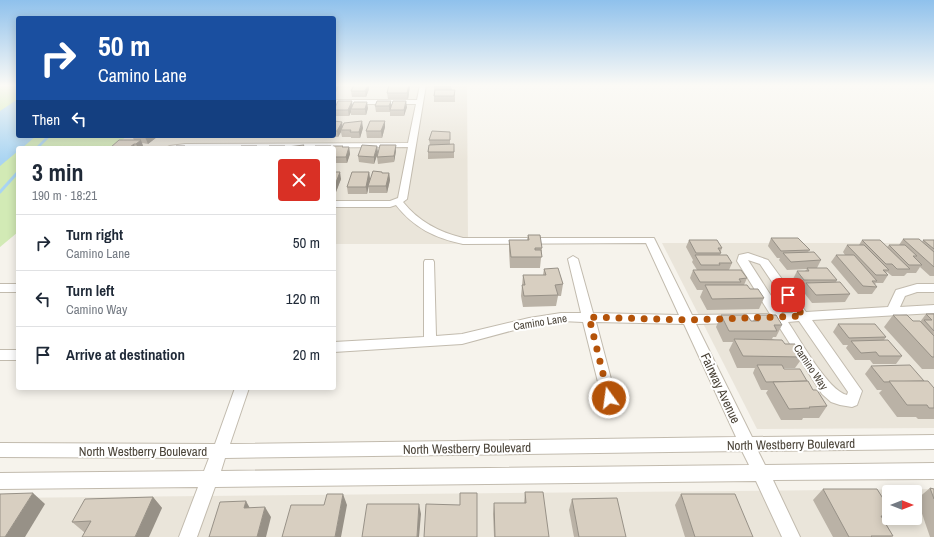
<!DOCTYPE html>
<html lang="en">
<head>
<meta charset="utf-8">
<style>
  body { margin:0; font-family:"Archivo Narrow",sans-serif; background:#f6f6f7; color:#1f2937; height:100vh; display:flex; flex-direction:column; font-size:15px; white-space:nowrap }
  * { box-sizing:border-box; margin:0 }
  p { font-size:13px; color:#747a83 }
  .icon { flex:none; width:22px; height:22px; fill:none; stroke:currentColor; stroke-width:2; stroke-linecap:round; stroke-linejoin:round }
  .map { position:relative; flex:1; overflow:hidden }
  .panel { position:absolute; left:16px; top:146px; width:320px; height:244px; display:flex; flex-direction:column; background:#fff; border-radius:4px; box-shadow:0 2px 10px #0003 }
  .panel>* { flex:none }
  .banner { position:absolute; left:16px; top:16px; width:320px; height:122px; border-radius:4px; box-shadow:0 2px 10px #0003; background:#1a4fa0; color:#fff; overflow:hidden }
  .needle { width:26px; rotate:90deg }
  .buttons { position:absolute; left:882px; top:485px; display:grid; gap:8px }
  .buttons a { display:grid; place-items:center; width:40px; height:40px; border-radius:4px; background:#fff; box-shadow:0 2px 10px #0003; font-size:20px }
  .pin { position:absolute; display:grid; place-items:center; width:34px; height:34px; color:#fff; margin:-17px; border-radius:8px; box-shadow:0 2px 6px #0006 }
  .me { position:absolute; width:44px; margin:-22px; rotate:346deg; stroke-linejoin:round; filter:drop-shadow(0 0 3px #0008) }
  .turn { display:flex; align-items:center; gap:14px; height:84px; padding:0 16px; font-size:18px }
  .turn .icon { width:52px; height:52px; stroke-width:2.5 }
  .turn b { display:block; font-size:28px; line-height:34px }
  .then { display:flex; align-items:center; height:38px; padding:0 16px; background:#0003; gap:8px; font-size:15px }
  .round { display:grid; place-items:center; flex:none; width:42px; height:42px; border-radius:4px; background:#f6f6f7 }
  .headline { display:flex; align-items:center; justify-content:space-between; height:68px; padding:0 16px }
  h1 { font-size:24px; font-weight:800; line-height:30px }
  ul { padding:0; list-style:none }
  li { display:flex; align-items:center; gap:12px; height:56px; padding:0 16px; border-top:1px solid #e0e1e3 }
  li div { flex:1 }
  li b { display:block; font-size:15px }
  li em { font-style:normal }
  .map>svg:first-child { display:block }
  .residential { fill:#eae5da; fill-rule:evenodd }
  .green { fill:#d2eab5 }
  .water { fill:#a9d4f2 }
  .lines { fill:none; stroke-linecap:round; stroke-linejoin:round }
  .stream-far1 { stroke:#a9d4f2; stroke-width:2.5 }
  .stream { stroke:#a9d4f2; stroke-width:3 }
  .minor-casing { stroke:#c2bbae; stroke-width:2 }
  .minor { fill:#fff; fill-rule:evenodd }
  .wall { fill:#bab2a6 }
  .shaded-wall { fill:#979187 }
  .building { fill:#d8cfc1; stroke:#979187 }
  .route { stroke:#b45309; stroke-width:7; stroke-dasharray:0 12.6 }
  .labels { text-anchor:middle; stroke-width:4; stroke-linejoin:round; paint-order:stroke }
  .street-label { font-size:11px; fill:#4b4439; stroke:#fff }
  .near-street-label { font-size:13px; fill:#4b4439; stroke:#fff }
</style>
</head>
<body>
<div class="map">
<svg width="934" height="537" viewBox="0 0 934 537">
  <rect width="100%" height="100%" fill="#f6f3ec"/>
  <!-- residential -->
  <g class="residential">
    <polygon points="334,85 467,85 468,244 334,244 334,148 113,148 127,136 334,136"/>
    <polygon points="662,243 934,243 934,428 757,429"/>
    <path d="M934 489V537H0V498ZM889 492H915V518H889Z"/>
  </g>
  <!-- green -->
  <polygon class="green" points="0,85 18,85 18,136 127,136 113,148 18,148 18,232 0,247"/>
  <!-- water -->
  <polygon class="water" points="18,99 18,136 36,136 22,148 18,148 18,151 0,166 0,111"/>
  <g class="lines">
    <!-- stream-far1 -->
    <polyline class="stream-far1" points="37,148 49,136"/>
    <!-- stream -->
    <polyline class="stream" points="0,192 18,172"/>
    <!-- minor casing -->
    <g class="minor-casing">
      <g id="minor">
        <path d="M420 85H426L407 199 403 202C419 222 439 232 463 238H654L692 315 770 314 737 261 739 255 748 253 768 260 806 312 888 307 896 290 917 284H934V292H917L905 296 900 307 934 305V313L812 320 862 391 857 405 852 407 840 405 831 402 822 394 776 322 696 324 752 437 934 435V449L758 451 765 465 934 463V479L773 480 800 537H782L756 481 215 487 197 537H179L198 487 0 489V473L204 471 209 458 0 457V443L215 444 235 388H249L230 444 736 437 684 324 596 322 616 398 614 402 609 404 604 402 602 398 583 322 561 321 529 326 462 344 334 352V342L424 337V262L425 260H433L434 262 436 336 462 334 529 318 561 313H581L568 259 573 256 578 259 593 313 679 315 646 243 463 244C435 238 414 228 396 205L390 207H334V201H390L398 198 408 147 166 148 170 146 185 144 408 143 416 104H334V100H417ZM748 260 760 264 793 313H782ZM799 321 848 392 847 395C828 391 799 338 788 322ZM742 451 749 465 221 471 225 458Z"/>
        <rect x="0" y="284" width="18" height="8"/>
        <rect x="0" y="350" width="18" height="10"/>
      </g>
    </g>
    <!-- minor -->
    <use href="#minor" class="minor"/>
  </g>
  <!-- wall -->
  <g class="wall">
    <polygon points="334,85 339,86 336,92 334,92"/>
    <polygon points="389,85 410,85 408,99 388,99 387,93"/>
    <polygon points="434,85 456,85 456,86 451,86 452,90 455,90 455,102 434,102"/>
    <polygon points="369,89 366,97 352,97 351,91"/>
    <polygon points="391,101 391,106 407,107 404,116 390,116 390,111 390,112 376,112 375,106"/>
    <polygon points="352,105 368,108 366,115 351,115 351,112 349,116 335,116 334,110"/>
    <polygon points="334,121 342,126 363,128 360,138 351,138 351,137 342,137 341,132 338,137 324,136 334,136"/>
    <polygon points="385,127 382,138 367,138 366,131"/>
    <polygon points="132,136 157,136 157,137 148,144 142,143 143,146 142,148 111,148 111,147 134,140"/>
    <polygon points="208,136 226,136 225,137 209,138"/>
    <polygon points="236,136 252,136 252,137 236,138"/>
    <polygon points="254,136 270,136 269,137 254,137"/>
    <polygon points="297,136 313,136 313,137 298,137"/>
    <polygon points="450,138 450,144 454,144 454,158 428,159 428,152 430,145 429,140"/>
    <polygon points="343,146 343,147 349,147 350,154 347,163 334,163 334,148"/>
    <polygon points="396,151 394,162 378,164 377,157 378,153 374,164 359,162 358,156 378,152"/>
    <polygon points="334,172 341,179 336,192 334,192"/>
    <polygon points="369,172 370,179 382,173 389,173 390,180 387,193 369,193 369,186 367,194 348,194 347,187"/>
    <polygon points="528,235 542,248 540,268 510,268 509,251 509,240 527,240"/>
    <polygon points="771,238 810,250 808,252 821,260 817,268 810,268 837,280 836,282 850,294 845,302 812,303 802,290 803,288 800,288 793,279 797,271 805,271 807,269 787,270 779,260 780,258 777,258 768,246"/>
    <polygon points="903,239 922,242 923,240 934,240 934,276 930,276 920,267 916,273 907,273 904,276 892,276 887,272 886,273 888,275 883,283 876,283 875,284 877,287 872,294 858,294 831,262 836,255 845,255 843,252 847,245 859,245 862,240 887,247 889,245 899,245"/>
    <polygon points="689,240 722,248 721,251 721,253 720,255 732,263 729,270 747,278 744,285 764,298 759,309 707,310 700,297 703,290 697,290 690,278 693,270 697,270 692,262 693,260 686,247"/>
    <polygon points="544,269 563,284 561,296 558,296 556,306 523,307 521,296 523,275 543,275"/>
    <polygon points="926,314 934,314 934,369 922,369 884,327 893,315 913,321 920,322"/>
    <polygon points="721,315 751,321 753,321 756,315 782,325 776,337 773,337 772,339 785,344 803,357 795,368 784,368 784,369 807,381 813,390 827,406 819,418 803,418 802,420 781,420 766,393 768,390 761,390 753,373 755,368 737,368 729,350 733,342 723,342 716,327"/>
    <polygon points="838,324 886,337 884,340 902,356 896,364 873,364 870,360 855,360 846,348 848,345 843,345 833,332"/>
    <polygon points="871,366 924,381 934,388 934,419 918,419 916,417 897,417 879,393 882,390 877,390 865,374"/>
    <polygon points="930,488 934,489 934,537 930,537 917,499"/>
    <polygon points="823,489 889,508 889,518 892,518 886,524 893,536 891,537 833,537 813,500"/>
    <polygon points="525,492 549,537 494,537 493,514 494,503 524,503"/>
    <polygon points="681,494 753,537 685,537 675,505"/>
    <polygon points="153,497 162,508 85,532 84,532 72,522"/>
    <polygon points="572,499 626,537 574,537 569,510"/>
  </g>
  <!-- shaded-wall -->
  <g class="shaded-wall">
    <polygon points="336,85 339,85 339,86 336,92"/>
    <polygon points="368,85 369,85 369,89 366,97 365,91"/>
    <polygon points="409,85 410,85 410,86 408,99 407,93"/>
    <polygon points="352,101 353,107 351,109 351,112 349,116 348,110"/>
    <polygon points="391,101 391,107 390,112 389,106"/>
    <polygon points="406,101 407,107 404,116 404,110"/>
    <polygon points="367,102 368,108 366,115 365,109"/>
    <polygon points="362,121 363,128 360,138 359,132"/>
    <polygon points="385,121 385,127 382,138 381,131"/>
    <polygon points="342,122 343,128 341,130 341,132 338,137 337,131"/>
    <polygon points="147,136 157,136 157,137 148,144 145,137"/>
    <polygon points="141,140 143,146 142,148 138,148 136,144"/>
    <polygon points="134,144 135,148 131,148 130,147"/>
    <polygon points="396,145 396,151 394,162 394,156"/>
    <polygon points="377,146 378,152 374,164 374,157"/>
    <polygon points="349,147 350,154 347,163 346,157"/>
    <polygon points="340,172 341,179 336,192 335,185"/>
    <polygon points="369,172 370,179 367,194 366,187"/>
    <polygon points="389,173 390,180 387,193 386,186"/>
    <polygon points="33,493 45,504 25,537 5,537"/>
    <polygon points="343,494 347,505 341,537 335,537"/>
    <polygon points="153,497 162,508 149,537 135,537"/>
    <polygon points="246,501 252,512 244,508"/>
    <polygon points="419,504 421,514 419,537 417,537"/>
    <polygon points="265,507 271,517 266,537 257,537"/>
  </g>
  <!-- building -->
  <g class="building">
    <polygon points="354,85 368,85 365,91 351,91"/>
    <polygon points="389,85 409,85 407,93 387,93"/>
    <rect x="434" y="85" width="17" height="1"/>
    <polygon points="435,90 455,90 454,96 434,96"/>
    <polygon points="338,101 352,101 348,110 334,110"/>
    <polygon points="377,101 391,101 389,106 375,106"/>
    <polygon points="393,101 406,101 404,110 390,110"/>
    <polygon points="354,102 367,102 365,109 351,109"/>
    <polygon points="334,121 342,122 337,131 334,131"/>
    <polygon points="362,121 359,132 350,132 351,130 341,130 344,123"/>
    <polygon points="370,121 385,121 381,131 366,131"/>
    <polygon points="432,131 450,132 450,140 429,140"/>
    <polygon points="132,136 147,136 145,137"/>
    <polygon points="119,140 141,140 136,144 134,144 130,147 111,147"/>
    <polygon points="454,144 454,152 428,152 429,145"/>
    <polygon points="304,145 302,148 286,148 287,147"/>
    <polygon points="362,145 377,146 374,157 358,156"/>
    <polygon points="380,145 396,145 394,156 377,157"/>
    <polygon points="176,146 185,146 184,147 191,147 191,148 174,148"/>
    <polygon points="241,146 257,146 256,148 240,148"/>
    <polygon points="269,146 285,146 283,148 268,148"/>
    <polygon points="315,146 331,146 330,148 314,148"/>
    <polygon points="333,146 343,146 342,147 349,147 346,157 334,157 334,148 332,148"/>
    <polygon points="194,147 210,147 209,148 193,148"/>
    <polygon points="218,147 238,147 237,148 218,148"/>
    <polygon points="373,171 382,172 382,173 389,173 386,186 368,186"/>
    <polygon points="334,172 340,172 335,185 334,185"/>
    <polygon points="352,172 369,172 366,187 347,187"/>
    <polygon points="528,235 540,235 542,248 535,248 535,250 541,250 542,257 511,257 509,240 529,240"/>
    <polygon points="771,238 798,238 810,250 781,251"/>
    <polygon points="903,239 919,239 934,252 934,267"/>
    <polygon points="689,240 717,240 722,248 718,248 721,253 696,253"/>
    <polygon points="862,240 880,240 910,269 897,269 892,264 886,264"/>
    <polygon points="923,240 934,240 934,249"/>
    <polygon points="847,245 864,245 889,270 883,270 888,275 876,275"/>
    <polygon points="889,245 905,245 917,256 913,256 922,265 909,265"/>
    <polygon points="814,252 821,260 791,262 783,253"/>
    <polygon points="695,255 727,255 732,263 719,263 720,265 701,265"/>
    <polygon points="836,255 854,255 877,281 872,281 877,287 863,286"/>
    <polygon points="558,268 563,284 555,285 558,295 524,296 522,285 525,285 523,275 546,275 544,269"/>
    <polygon points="807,268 827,268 837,280 804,280 797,271 809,271"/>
    <polygon points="693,270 741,270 747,278 739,279 741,282 700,282"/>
    <polygon points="840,282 850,294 816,295 806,283"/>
    <polygon points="705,285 747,285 750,289 758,289 764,298 712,299"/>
    <polygon points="926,314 934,314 934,331 924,320 932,320"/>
    <polygon points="721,315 747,315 751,321 759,321 756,315 776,315 782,325 774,325 777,331 729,331"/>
    <polygon points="893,315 907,315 913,321 920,321 934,336 934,357 932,357"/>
    <polygon points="838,324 875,324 886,337 849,338"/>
    <polygon points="734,339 782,340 785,344 795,344 803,357 743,356"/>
    <polygon points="888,340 902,356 879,356 876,352 861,353 851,341"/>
    <polygon points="757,365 782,365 784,369 800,369 807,381 766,382"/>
    <polygon points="910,365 924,381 884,382 871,366"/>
    <polygon points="808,381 813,390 817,390 827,406 809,407 810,408 789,409 773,382"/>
    <polygon points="889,381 928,381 934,388 934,408 929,408 927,405 907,405"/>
    <polygon points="930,488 934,489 934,499"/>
    <polygon points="823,489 877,489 889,508 889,516 881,516 893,536 871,536 872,537 849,537"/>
    <polygon points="525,492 543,492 549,537 495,537 494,503 526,503"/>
    <polygon points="33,493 5,537 0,537 0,494"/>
    <polygon points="460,493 477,493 477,537 424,537 426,504 460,505"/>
    <polygon points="327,494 343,494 335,537 282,537 291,505 324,505"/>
    <polygon points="681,494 735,494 753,537 695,537"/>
    <polygon points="153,497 135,537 82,537 91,521 72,522 85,499"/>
    <polygon points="617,498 626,537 579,537 572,499"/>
    <polygon points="246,501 244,508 265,507 257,537 209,537 220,502"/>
    <polygon points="367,504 419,504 417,537 362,537"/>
  </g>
  <!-- sky -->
  <linearGradient id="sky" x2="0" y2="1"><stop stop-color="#8fc1ec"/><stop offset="0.53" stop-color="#fbfaf6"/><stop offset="1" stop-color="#fbfaf6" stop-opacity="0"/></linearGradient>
  <rect width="934" height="161" fill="url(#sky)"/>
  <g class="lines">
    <!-- route -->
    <polyline class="route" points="609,398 589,317 689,320 803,316 788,295"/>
  </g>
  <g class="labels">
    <!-- street labels -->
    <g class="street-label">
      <text transform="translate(540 322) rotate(-9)" y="4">Camino Lane</text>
      <text transform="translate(811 367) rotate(56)" y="4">Camino Way</text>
    </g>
    <!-- near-street labels -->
    <g class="near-street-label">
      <text transform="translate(721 388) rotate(65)" y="5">Fairway Avenue</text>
      <text transform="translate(791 444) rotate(-1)" y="5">North Westberry Boulevard</text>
      <text transform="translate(467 448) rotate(-1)" y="5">North Westberry Boulevard</text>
      <text x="143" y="456">North Westberry Boulevard</text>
    </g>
  </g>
</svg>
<div class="buttons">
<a><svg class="needle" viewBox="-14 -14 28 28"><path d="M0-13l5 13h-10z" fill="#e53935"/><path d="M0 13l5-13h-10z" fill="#747a83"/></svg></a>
</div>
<div class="pin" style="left:788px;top:295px;background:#d93025"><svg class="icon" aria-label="arrive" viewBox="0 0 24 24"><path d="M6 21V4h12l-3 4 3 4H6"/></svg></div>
<svg class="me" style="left:609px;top:398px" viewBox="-20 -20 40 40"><circle r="17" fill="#b45309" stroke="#fff" stroke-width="3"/><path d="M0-11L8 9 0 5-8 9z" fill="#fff"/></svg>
<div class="banner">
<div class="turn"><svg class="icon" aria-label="right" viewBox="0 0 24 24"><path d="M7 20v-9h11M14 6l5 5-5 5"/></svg><div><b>50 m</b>Camino Lane</div></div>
<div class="then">Then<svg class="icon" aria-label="left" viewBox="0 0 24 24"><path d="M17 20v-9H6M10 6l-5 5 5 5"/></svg></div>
</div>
<section class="panel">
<div class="headline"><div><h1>3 min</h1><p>190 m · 18:21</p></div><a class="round" style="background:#d93025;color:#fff"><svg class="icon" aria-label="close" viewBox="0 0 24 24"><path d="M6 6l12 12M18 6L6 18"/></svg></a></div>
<ul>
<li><svg class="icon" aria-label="right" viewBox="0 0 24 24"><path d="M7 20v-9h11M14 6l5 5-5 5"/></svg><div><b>Turn right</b><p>Camino Lane</p></div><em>50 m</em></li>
<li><svg class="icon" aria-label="left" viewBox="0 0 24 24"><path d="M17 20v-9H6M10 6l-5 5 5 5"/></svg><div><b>Turn left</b><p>Camino Way</p></div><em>120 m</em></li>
<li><svg class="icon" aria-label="arrive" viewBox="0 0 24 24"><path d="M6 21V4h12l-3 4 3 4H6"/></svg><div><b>Arrive at destination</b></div><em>20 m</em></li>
</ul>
</section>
</div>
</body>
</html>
